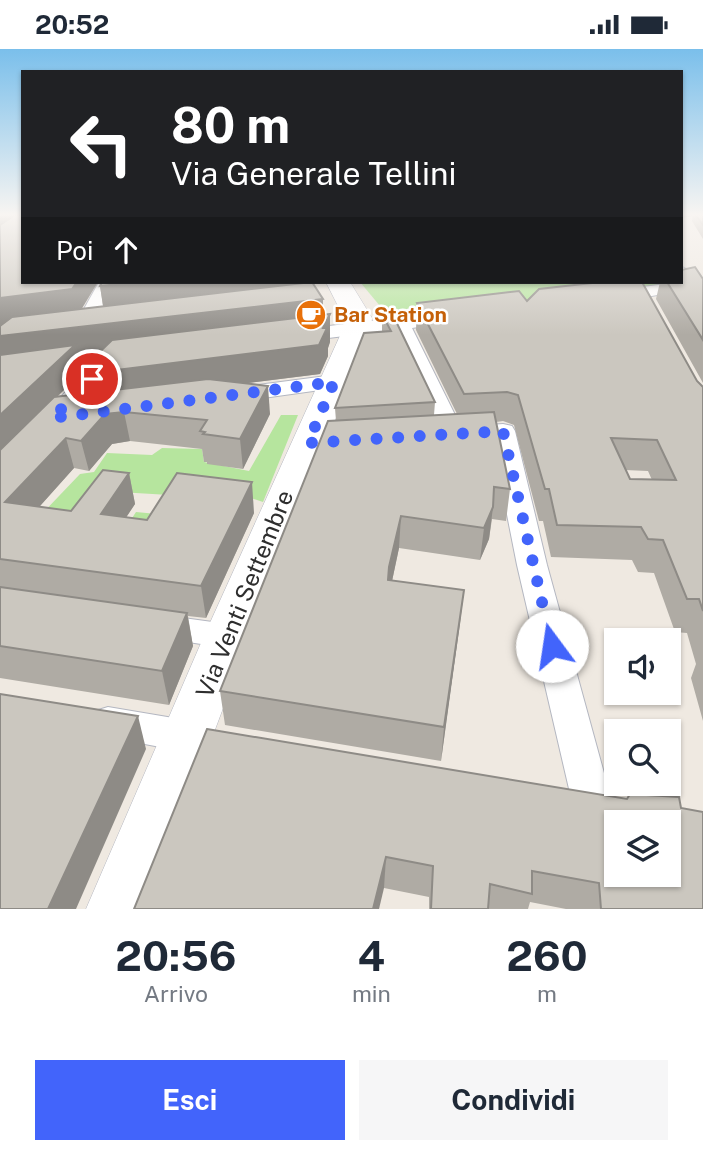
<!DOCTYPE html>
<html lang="it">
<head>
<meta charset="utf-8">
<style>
  body { margin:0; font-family:"Public Sans",sans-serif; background:#f6f6f7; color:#1f2937; height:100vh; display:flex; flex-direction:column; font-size:26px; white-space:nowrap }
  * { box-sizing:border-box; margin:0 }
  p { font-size:23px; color:#747a83 }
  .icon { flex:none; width:38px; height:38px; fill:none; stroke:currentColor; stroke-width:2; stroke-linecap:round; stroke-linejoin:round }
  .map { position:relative; height:860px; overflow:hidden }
  .details { display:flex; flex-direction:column; background:#fff; flex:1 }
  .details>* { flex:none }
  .top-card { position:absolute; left:21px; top:21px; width:662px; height:214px; border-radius:0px; box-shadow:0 2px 5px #0004; background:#202124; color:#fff; overflow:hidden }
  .tools { position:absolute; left:604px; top:579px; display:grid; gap:14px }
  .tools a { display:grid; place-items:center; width:77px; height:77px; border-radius:0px; background:#fff; box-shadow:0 2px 5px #0004; font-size:35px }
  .pin { position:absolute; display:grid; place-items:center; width:60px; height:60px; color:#fff; margin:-30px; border:4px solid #fff; border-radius:50%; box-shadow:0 2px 7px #0007 }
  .me { position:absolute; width:77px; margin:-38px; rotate:346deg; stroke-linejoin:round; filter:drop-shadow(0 0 5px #0008) }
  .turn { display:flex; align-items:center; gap:24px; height:147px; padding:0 35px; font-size:32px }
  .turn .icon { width:91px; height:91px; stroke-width:2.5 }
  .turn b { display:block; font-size:49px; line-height:60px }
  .then { display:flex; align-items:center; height:66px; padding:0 35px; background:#0003; gap:14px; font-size:26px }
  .eta { display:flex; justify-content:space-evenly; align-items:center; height:119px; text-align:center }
  .eta b { font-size:42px; font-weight:700; line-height:49px }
  .cta { display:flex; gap:14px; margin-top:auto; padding:14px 35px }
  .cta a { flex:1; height:80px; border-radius:0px; background:#4264fb; color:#fff; font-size:28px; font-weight:700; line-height:80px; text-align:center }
  .cta a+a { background:#f6f6f7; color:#1f2937 }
  .status { display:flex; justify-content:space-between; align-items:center; height:49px; padding:0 35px; background:#fff; direction:ltr }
  .status svg { height:19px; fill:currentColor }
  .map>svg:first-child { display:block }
  .green { fill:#b6e59e }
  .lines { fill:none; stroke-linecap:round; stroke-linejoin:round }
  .minor-casing { stroke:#b4b7c1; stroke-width:2 }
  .secondary-casing { stroke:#b4b7c1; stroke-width:1 }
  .minor { fill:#fff; fill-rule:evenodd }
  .secondary { fill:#fff; fill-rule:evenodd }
  .wall { fill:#afaba4; fill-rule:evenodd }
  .shaded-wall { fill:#8e8b86 }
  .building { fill:#cbc7bf; stroke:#8e8b86; stroke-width:2; fill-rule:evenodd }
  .route { stroke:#4264fb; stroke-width:12; stroke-dasharray:0 21.6 }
  .labels { text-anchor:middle; stroke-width:5; stroke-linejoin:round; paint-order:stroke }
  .far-food-label { font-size:21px; font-weight:bold; fill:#c56008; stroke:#fff; text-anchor:start }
  .street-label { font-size:24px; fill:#2e2e2e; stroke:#fff }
</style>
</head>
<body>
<div class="status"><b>20:52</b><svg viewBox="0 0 49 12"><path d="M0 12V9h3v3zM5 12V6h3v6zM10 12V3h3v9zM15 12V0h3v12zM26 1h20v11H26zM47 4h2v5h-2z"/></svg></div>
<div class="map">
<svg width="703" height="860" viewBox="0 0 703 860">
  <rect width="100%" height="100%" fill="#efe9e1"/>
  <!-- green -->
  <g class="green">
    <polygon points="360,233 661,233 665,236 402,269 385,263"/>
    <polygon points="281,366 298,366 263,453 248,448 117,492 136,463 157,465 169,446 119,443 87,465 38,469 80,425 94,423 107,404 152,406 162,399 202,400 204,413 249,422"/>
  </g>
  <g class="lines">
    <!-- minor casing -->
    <g class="minor-casing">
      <g id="minor">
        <path d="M681 218C690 220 695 228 700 235L697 239 612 254 603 248 612 242 681 233Z"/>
        <polygon points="99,233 117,233 92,280 78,280 75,276"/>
        <polygon points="452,262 459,264 462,268 459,272 412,279 461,378 503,375 512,377 515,382 547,516 613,757 607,770 593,775 579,770 573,757 517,516 492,390 462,392 443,390 393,281 296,293 289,291 286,287 289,283 296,281"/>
        <polygon points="122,303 129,305 133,309 129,313 114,316 9,429 0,431 0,408 89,320 0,332 0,318"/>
        <polygon points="334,326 342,328 345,333 342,338 235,353 227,351 224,346 227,341 235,339"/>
        <polygon points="154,565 227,575 239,578 243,587 239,596 227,599 143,586 138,577 143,568"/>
        <polygon points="108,658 197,673 210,678 216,689 210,700 197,705 108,688 95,684 90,673 95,662"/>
      </g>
    </g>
    <!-- secondary casing -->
    <g class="secondary-casing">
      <polygon id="secondary" points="326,233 350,233 372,269 371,280 250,587 148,860 86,860 204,587 343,280 344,269"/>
    </g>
    <!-- minor -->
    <use href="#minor" class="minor"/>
    <!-- secondary -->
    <use href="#secondary" class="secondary"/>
  </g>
  <!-- wall -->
  <g class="wall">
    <polygon points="681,166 703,166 703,190 692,172 693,167"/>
    <polygon points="703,230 703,334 656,250 660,233 681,233"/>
    <path d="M102 233H301L323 266 330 265V293L328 299V307L320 325 248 334 270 365 243 420 207 415V413H204L202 400 130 392 112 395 89 422 74 419 39 458 71 462 129 424 135 455 126 468 147 471 254 464 206 569 188 567 193 597 169 656 0 629V277L81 260 103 257 100 237ZM99 303 81 321 78 306ZM77 328 81 345 57 348Z"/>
    <path d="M527 252 697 332 703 338V672L691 629 696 615 687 584 675 583 654 524 638 523 632 511 551 508 543 472H539L514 376 503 372 496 373 510 440 506 472 492 470 489 490 480 511 399 499 392 532 464 541 441 712 225 676 220 642 336 372 335 359 382 283V265L435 353 434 366 457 365 416 281 417 254ZM625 421 648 422 652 431 630 430Z"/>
    <polygon points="207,680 703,860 566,860 530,853 528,860 429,860 429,848 384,839"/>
  </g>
  <!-- shaded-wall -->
  <g class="shaded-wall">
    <polygon points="0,166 21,166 0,183"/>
    <polygon points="681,166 693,166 693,167 681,169"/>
    <polygon points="77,233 98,233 78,266 0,276 0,249"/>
    <polygon points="138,233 301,233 301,239 104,263 100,237"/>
    <polygon points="323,250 323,276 78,306 82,324 323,279 330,265 330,293 328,299 328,307 320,325 83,355 77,328 0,404 0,287"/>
    <polygon points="268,337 270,365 243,420 240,390"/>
    <polygon points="124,363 130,392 112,395 89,422 81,392 105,365"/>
    <polygon points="66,389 74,419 15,485 5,453"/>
    <polygon points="129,424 135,455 108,496 101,465"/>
    <polygon points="252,433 254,464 206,569 201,537"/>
    <polygon points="493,458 489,490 480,511 484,479"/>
    <polygon points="401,467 399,499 388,551 389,518"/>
    <polygon points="464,541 460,574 441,712 444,678"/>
    <polygon points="187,564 193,597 169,656 162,622"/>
    <polygon points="138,667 146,700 76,860 48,860"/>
    <polygon points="386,808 384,839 379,860 373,860"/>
  </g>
  <!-- building -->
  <g class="building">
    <polygon points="15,166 23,166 23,233 77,233 72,240 0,249 0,176"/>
    <polygon points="696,166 703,166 703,176"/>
    <polygon points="695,218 703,230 703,291 667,233 681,233 681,221"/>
    <polygon points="102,233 138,233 100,237"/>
    <polygon points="312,233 323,250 0,287 0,277 12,268"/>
    <path d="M601 233H642L697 332 703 338V562L699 550H687L663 491 648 490 641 478 557 476 549 440H545L518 346 507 343 464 345 417 254 519 242 527 252 539 240ZM611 389 657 391 676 431 630 430Z"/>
    <polygon points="392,264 435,353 335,359 364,284 391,282 382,265"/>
    <polygon points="330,265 323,279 327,279 319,296 76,326 112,291"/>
    <polygon points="75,296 0,366 0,306"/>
    <polygon points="208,330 268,337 240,390 203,385 205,383 200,382 207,371 124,363 105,365 81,392 66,389 5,453 71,462 103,421 129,424 101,465 147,471 177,424 252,433 201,537 0,510 0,401 54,348"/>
    <polygon points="494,363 510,440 494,438 493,458 484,479 401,467 389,518 388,531 464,541 444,678 220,642 328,372"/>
    <polygon points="0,538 187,564 162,622 0,597"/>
    <polygon points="0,645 138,667 48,860 0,860"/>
    <path d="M207 680 627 750 630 745 679 748 681 759 703 763V860H601L599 834 532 822V845L490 835 488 860H431L433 817 386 808 373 860H134ZM616 774H668V826H616Z"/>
  </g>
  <!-- sky -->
  <linearGradient id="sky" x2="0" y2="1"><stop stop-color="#7abfeb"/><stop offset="0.58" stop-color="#f8f5f2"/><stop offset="1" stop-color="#f8f5f2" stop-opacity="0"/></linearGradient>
  <rect width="703" height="286" fill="url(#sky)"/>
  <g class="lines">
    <!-- route -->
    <polyline class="route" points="92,330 52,369 334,333 308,394 503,382 552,597"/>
  </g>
  <!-- icons -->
  <defs>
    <g id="cafe-disc" transform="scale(1.575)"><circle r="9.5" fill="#e8710a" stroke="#fff"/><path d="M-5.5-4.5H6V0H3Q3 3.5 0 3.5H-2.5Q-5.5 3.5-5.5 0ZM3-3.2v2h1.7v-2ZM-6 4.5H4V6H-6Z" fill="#fff"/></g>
  </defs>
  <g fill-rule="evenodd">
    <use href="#cafe-disc" x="311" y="266"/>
  </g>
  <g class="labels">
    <!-- far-food labels -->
    <g class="far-food-label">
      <text x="334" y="273">Bar Station</text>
    </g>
    <!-- street labels -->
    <g class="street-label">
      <text transform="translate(245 545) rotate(-68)" y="8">Via Venti Settembre</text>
    </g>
  </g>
</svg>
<div class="tools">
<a><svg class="icon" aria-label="sound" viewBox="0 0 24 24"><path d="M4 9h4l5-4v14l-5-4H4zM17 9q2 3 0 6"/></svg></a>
<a><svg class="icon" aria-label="search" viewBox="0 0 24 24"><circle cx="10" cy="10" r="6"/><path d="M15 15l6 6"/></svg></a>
<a><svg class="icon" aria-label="layers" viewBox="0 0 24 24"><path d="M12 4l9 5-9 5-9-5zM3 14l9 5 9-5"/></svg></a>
</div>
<div class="pin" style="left:92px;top:330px;background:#d93025"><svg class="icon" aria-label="arrive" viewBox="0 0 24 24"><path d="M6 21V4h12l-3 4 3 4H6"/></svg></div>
<svg class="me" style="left:552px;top:597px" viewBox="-20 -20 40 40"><circle r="19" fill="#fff"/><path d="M0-13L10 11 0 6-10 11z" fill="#4264fb"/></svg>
<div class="top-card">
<div class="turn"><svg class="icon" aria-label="left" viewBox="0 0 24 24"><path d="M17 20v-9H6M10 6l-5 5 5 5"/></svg><div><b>80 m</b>Via Generale Tellini</div></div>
<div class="then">Poi<svg class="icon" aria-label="ahead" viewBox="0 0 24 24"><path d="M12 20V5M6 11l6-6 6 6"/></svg></div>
</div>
</div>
<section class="details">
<div class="eta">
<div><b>20:56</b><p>Arrivo</p></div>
<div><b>4</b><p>min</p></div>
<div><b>260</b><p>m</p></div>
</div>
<div class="cta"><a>Esci</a><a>Condividi</a></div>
</section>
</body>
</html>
